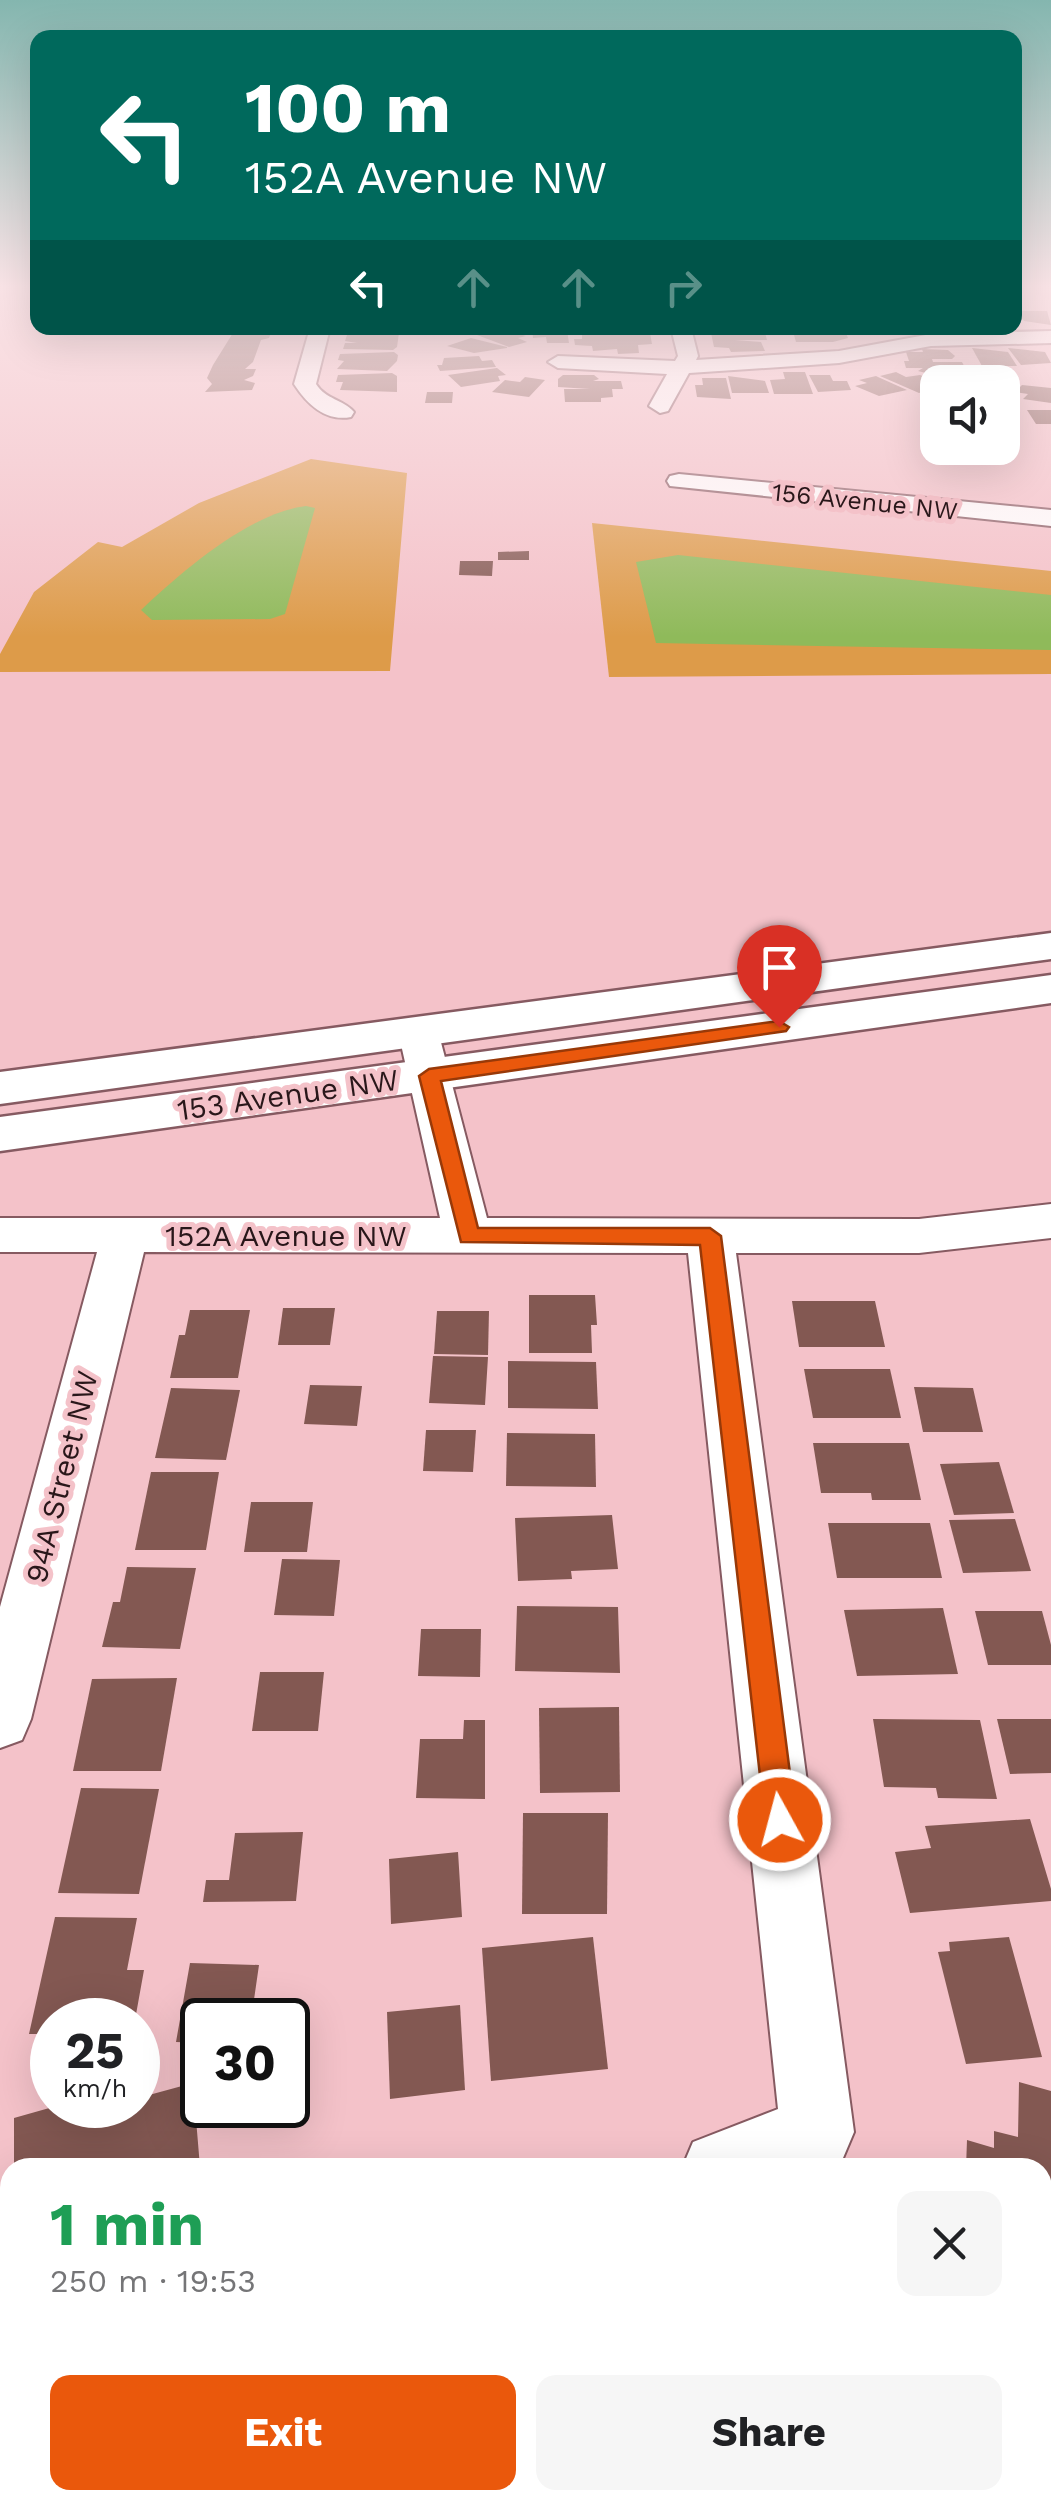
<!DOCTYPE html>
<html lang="en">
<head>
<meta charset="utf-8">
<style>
  body { margin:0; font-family:"Work Sans",sans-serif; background:#f6f6f6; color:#202124; height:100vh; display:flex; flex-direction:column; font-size:38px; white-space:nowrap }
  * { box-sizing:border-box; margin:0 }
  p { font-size:32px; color:#757577 }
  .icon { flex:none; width:55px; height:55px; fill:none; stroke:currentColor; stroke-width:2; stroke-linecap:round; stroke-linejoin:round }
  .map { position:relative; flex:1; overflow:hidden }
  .details { position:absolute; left:0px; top:2158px; width:1052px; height:352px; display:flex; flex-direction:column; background:#fff; border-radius:30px 30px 0 0; box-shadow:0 10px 40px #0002 }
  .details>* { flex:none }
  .hud { position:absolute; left:30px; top:30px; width:992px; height:305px; border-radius:20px; box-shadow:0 10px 40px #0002; background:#00695c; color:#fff; overflow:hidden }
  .buttons { position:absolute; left:920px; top:365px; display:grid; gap:20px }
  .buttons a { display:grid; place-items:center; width:100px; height:100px; border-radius:20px; background:#fff; box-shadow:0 10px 40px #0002; font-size:50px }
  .speed { position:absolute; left:30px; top:1998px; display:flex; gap:20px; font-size:50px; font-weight:700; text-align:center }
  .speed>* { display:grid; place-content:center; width:130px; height:130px; border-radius:50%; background:#fff; box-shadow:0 10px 40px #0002; line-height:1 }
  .speed small { font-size:25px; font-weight:400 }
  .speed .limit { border:5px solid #111; border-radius:15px; background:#fff; color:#111 }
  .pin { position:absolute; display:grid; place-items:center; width:85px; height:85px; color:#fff; margin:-102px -42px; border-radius:50% 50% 50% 0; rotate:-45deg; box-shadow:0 0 10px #0007 }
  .pin .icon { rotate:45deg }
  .me { position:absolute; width:110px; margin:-55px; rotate:353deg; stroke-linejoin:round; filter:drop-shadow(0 0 8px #0008) }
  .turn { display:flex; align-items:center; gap:35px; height:210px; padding:0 50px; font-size:45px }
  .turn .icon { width:130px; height:130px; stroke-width:2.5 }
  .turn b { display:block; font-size:70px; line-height:85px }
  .lanes { display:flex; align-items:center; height:95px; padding:0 50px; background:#0003; justify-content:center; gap:50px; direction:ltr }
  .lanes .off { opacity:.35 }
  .round { display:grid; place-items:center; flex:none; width:105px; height:105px; border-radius:20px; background:#f6f6f6 }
  .headline { display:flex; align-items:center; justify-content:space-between; height:170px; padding:0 50px }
  h1 { font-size:60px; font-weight:700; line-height:75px; color:#1e9e55 }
  .cta { display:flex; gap:20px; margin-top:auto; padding:20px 50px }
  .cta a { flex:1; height:115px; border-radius:20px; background:#ea580c; color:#fff; font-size:40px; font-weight:700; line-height:115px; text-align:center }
  .cta a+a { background:#f6f6f6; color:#202124 }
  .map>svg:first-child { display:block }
  .green { fill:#dd9b49 }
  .water { fill:#8fba5a }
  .building { fill:#835852 }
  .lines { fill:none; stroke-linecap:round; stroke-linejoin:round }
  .minor-casing { stroke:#865a61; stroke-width:4 }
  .major-casing { stroke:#865a61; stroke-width:5 }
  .minor { fill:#fff; fill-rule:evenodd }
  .major { fill:#fff; fill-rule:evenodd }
  .route { fill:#ea580c; stroke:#983908; stroke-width:2.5 }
  .labels { text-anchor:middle; stroke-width:10; stroke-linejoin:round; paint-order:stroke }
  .far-street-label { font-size:25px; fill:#29171a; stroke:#f4c2c9 }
  .street-label { font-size:30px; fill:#29171a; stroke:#f4c2c9 }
</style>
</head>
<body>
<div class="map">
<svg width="1051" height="2509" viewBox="0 0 1051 2509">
  <rect width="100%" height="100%" fill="#f4c2c9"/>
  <!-- green -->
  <g class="green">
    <polygon points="311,459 407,473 390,671 0,672 0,654 34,592 98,542 122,547 199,503"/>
    <polygon points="592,523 1051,571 1051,674 609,677"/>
  </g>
  <!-- water -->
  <g class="water">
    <path d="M306 506 315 508 285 614 270 619 152 620 141 610C181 572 249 513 306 506Z"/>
    <polygon points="678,555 1051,595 1051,650 656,643 636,562"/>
  </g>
  <!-- building -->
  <g class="building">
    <polygon points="1017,311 1047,311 1051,325 1024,321"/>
    <polygon points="236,328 269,328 271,333 269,338 261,340 253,362 245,369 256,369 253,376 244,380 255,383 252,390 205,392 212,384 207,378 213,365"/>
    <polygon points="360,328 393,328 392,333 399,333 397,347 393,350 343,349 345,343 357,343 345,341 347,335 359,335"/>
    <polygon points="502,328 526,336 518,338 527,342 509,347 477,335"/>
    <polygon points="532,328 567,330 569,343 547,343 546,337 533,338"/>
    <polygon points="725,328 764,329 767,340 735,340 761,342 765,351 731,352 729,348 714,347 711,333 727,333"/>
    <polygon points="805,328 844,328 848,338 833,342 796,342 794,335 802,335 801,330"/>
    <polygon points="650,333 652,344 638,345 639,353 618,354 617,349 593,351 592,346 575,345 574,339 582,339 582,335"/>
    <polygon points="471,338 507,347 507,348 474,353 447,346"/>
    <polygon points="972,348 1008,352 1017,366 982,366"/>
    <polygon points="1008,348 1045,352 1051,363 1021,365"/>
    <polygon points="922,349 948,350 955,356 952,359 932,359 933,362 962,362 971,379 945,378 918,371 923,368 906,368 904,361 909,361 906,352 923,352"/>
    <polygon points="394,352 398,355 397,361 387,371 337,369 344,361 338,360 340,354"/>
    <polygon points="479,356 482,361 492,360 496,367 440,371 437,365 442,365 444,358"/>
    <polygon points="497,368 506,375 498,376 500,381 461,387 448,375"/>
    <polygon points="783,372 805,372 813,394 774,394 770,380 785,379"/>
    <polygon points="896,372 906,377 920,375 938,382 938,388 919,393 880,376"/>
    <polygon points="392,373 397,376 397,392 340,390 343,382 336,382 338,375"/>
    <polygon points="563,375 594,375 599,379 593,381 621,381 623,389 612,389 613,397 601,398 601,402 565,402 564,389 590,389 558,387 558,379"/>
    <polygon points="809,375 830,375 833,381 847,381 851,390 818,392"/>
    <polygon points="728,376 765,381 769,393 732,393"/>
    <polygon points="876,376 878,377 907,390 879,396 855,386 867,383 859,380"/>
    <polygon points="525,377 545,380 529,397 492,392 505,380 520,382"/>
    <polygon points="702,378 726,378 731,399 697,397 695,385 703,385"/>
    <polygon points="1022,385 1051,388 1051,403 1023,399 1028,394 1015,392"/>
    <polygon points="427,392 453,392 452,403 425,403"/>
    <polygon points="1027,410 1051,410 1051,424 1036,424"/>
    <polygon points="529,551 529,560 498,560 498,552"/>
    <polygon points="460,561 493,561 492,576 459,575"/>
    <polygon points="529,1295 595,1295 597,1325 591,1325 592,1353 529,1353"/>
    <polygon points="792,1301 875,1301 885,1347 799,1347"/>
    <polygon points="283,1308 335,1308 330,1345 278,1345"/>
    <polygon points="190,1310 250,1310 238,1378 170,1378 179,1335 185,1335"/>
    <polygon points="437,1311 489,1311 488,1355 434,1354"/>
    <polygon points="433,1356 488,1357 485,1405 429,1403"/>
    <polygon points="508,1361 596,1362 598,1409 508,1408"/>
    <polygon points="804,1369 890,1369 901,1418 813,1418"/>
    <polygon points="310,1385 362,1386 357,1426 304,1424"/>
    <polygon points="914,1387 973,1388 983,1432 923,1432"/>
    <polygon points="171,1388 240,1390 226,1460 155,1458"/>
    <polygon points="426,1430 476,1430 473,1472 423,1471"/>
    <polygon points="507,1433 595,1434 596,1487 506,1486"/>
    <polygon points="813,1443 909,1443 921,1500 872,1500 871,1493 821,1493"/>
    <polygon points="999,1462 1014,1513 954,1515 940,1464"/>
    <polygon points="151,1472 219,1472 206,1550 135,1550"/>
    <polygon points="251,1502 313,1502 307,1552 244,1552"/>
    <polygon points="612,1515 618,1569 571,1571 572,1579 518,1581 515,1518"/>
    <polygon points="1015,1519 1031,1571 963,1573 949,1520"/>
    <polygon points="828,1523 930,1523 942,1578 837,1578"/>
    <polygon points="282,1559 340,1560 334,1616 274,1615"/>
    <polygon points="127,1567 196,1568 180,1649 102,1647 113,1602 120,1602"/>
    <polygon points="517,1606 618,1607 620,1673 515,1671"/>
    <polygon points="943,1608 958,1674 857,1676 844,1610"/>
    <polygon points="975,1611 1042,1611 1051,1645 1051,1665 988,1665"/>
    <polygon points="421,1629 481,1629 480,1677 418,1676"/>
    <polygon points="260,1672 324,1672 318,1731 252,1731"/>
    <polygon points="177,1678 161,1771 73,1771 92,1679"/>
    <polygon points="619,1707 620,1792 540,1793 539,1708"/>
    <polygon points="873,1719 980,1720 997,1799 938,1798 936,1788 884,1787"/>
    <polygon points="997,1719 1051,1719 1051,1773 1010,1774"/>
    <polygon points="464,1720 485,1720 485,1799 416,1798 420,1739 463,1739"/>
    <polygon points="81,1788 159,1789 139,1894 58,1893"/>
    <polygon points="523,1813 608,1813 607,1914 522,1914"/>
    <polygon points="1030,1819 1051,1889 1051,1901 910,1913 895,1852 931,1848 925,1826"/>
    <polygon points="303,1832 296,1901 203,1902 206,1880 229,1880 235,1833"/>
    <polygon points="458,1852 462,1917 391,1924 389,1859"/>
    <polygon points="55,1917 137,1918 127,1970 144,1970 135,2020 52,2020 52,2034 29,2034"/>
    <polygon points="593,1937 608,2069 491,2081 482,1948"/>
    <polygon points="1009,1937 1042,2057 966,2064 938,1952 950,1951 949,1942"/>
    <polygon points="190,1963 259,1965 251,2020 202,2020 202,2043 176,2042"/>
    <polygon points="460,2005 465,2090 390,2099 387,2012"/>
    <polygon points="1019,2082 1051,2091 1051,2268 1042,2263 1042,2168 966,2168 967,2140 994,2148 994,2131 1018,2137"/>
    <polygon points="193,2083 200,2167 14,2168 14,2118 60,2105 138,2105 138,2098"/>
    <polygon points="1042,2300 1051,2308 1051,2502 1048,2509 1030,2509 1021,2500 1042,2500"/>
    <polygon points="434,2500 586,2500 588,2509 435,2509"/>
    <polygon points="628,2500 759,2500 762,2509 630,2509"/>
    <polygon points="791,2500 919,2500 900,2509 795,2509"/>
  </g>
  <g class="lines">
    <!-- minor casing -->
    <g class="minor-casing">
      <g id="minor">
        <path d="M310 328H330L316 384C326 400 343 399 354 412L351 417C325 422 307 404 294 384Z"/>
        <polygon points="671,328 691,328 698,356 696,360 839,351 931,334 1051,331 1051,343 931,346 839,363 689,373 668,411 660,413 649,406 667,374 558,368 548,362 558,356 675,361 678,356"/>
        <polygon points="679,474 1051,510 1051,526 670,486 667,481 670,476"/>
        <polygon points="418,1018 432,1022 438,1031 487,1218 919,1219 1051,1204 1051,1238 919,1253 736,1253 854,2132 843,2158 820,2168 682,2168 693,2142 778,2109 688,1253 144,1252 31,1719 22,1740 0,1748 0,1607 97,1252 0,1252 0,1218 440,1218 398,1031 404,1022"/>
        <polygon points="10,2360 10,2442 0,2445 0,2363"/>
      </g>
    </g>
    <!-- major casing -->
    <g class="major-casing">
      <g id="major">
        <polygon points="1051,933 1051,959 0,1104 0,1072"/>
        <polygon points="1051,975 1051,1003 0,1151 0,1117"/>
      </g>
    </g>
    <!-- minor -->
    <use href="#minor" class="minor"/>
    <!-- major -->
    <use href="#major" class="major"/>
  </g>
  <!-- sky -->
  <linearGradient id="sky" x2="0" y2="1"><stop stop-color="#84b6af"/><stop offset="0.45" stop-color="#fae4e7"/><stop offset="1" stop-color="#fae4e7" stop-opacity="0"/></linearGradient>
  <rect width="1051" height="637" fill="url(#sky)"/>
  <!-- route -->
  <polygon class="route" points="779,1021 789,1027 786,1031 441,1081 478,1228 710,1228 721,1236 796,1820 791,1831 780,1836 769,1831 765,1820 700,1245 461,1242 419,1076 429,1069"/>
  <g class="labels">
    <!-- far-street labels -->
    <g class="far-street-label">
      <text transform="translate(865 501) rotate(6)" y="9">156 Avenue NW</text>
    </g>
    <!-- street labels -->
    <g class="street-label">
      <text transform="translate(288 1095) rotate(-8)" y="10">153 Avenue NW</text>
      <text x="286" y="1246">152A Avenue NW</text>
      <text transform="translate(62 1477) rotate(-76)" y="10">94A Street NW</text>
    </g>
  </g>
</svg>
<div class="buttons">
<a><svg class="icon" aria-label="sound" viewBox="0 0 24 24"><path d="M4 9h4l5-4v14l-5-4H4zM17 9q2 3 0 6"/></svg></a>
</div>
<div class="speed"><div>25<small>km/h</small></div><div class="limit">30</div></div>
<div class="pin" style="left:779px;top:1027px;background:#d93025"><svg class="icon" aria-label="arrive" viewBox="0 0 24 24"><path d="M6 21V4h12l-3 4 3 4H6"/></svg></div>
<svg class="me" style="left:780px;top:1820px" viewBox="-20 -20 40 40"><circle r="17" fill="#ea580c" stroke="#fff" stroke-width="3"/><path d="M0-11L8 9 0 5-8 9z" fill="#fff"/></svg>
<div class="hud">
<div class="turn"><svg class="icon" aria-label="left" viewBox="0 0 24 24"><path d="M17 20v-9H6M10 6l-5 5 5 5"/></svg><div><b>100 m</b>152A Avenue NW</div></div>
<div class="lanes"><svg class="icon" aria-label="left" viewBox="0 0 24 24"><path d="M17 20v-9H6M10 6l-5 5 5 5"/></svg><svg class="icon off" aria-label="ahead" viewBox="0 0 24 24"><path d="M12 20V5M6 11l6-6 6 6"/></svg><svg class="icon off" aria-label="ahead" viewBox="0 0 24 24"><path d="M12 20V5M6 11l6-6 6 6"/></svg><svg class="icon off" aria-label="right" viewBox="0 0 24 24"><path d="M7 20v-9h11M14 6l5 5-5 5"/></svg></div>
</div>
<section class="details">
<div class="headline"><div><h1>1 min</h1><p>250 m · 19:53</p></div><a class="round"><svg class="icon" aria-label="close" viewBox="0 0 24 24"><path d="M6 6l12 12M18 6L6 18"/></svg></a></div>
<div class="cta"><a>Exit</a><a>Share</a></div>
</section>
</div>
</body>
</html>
